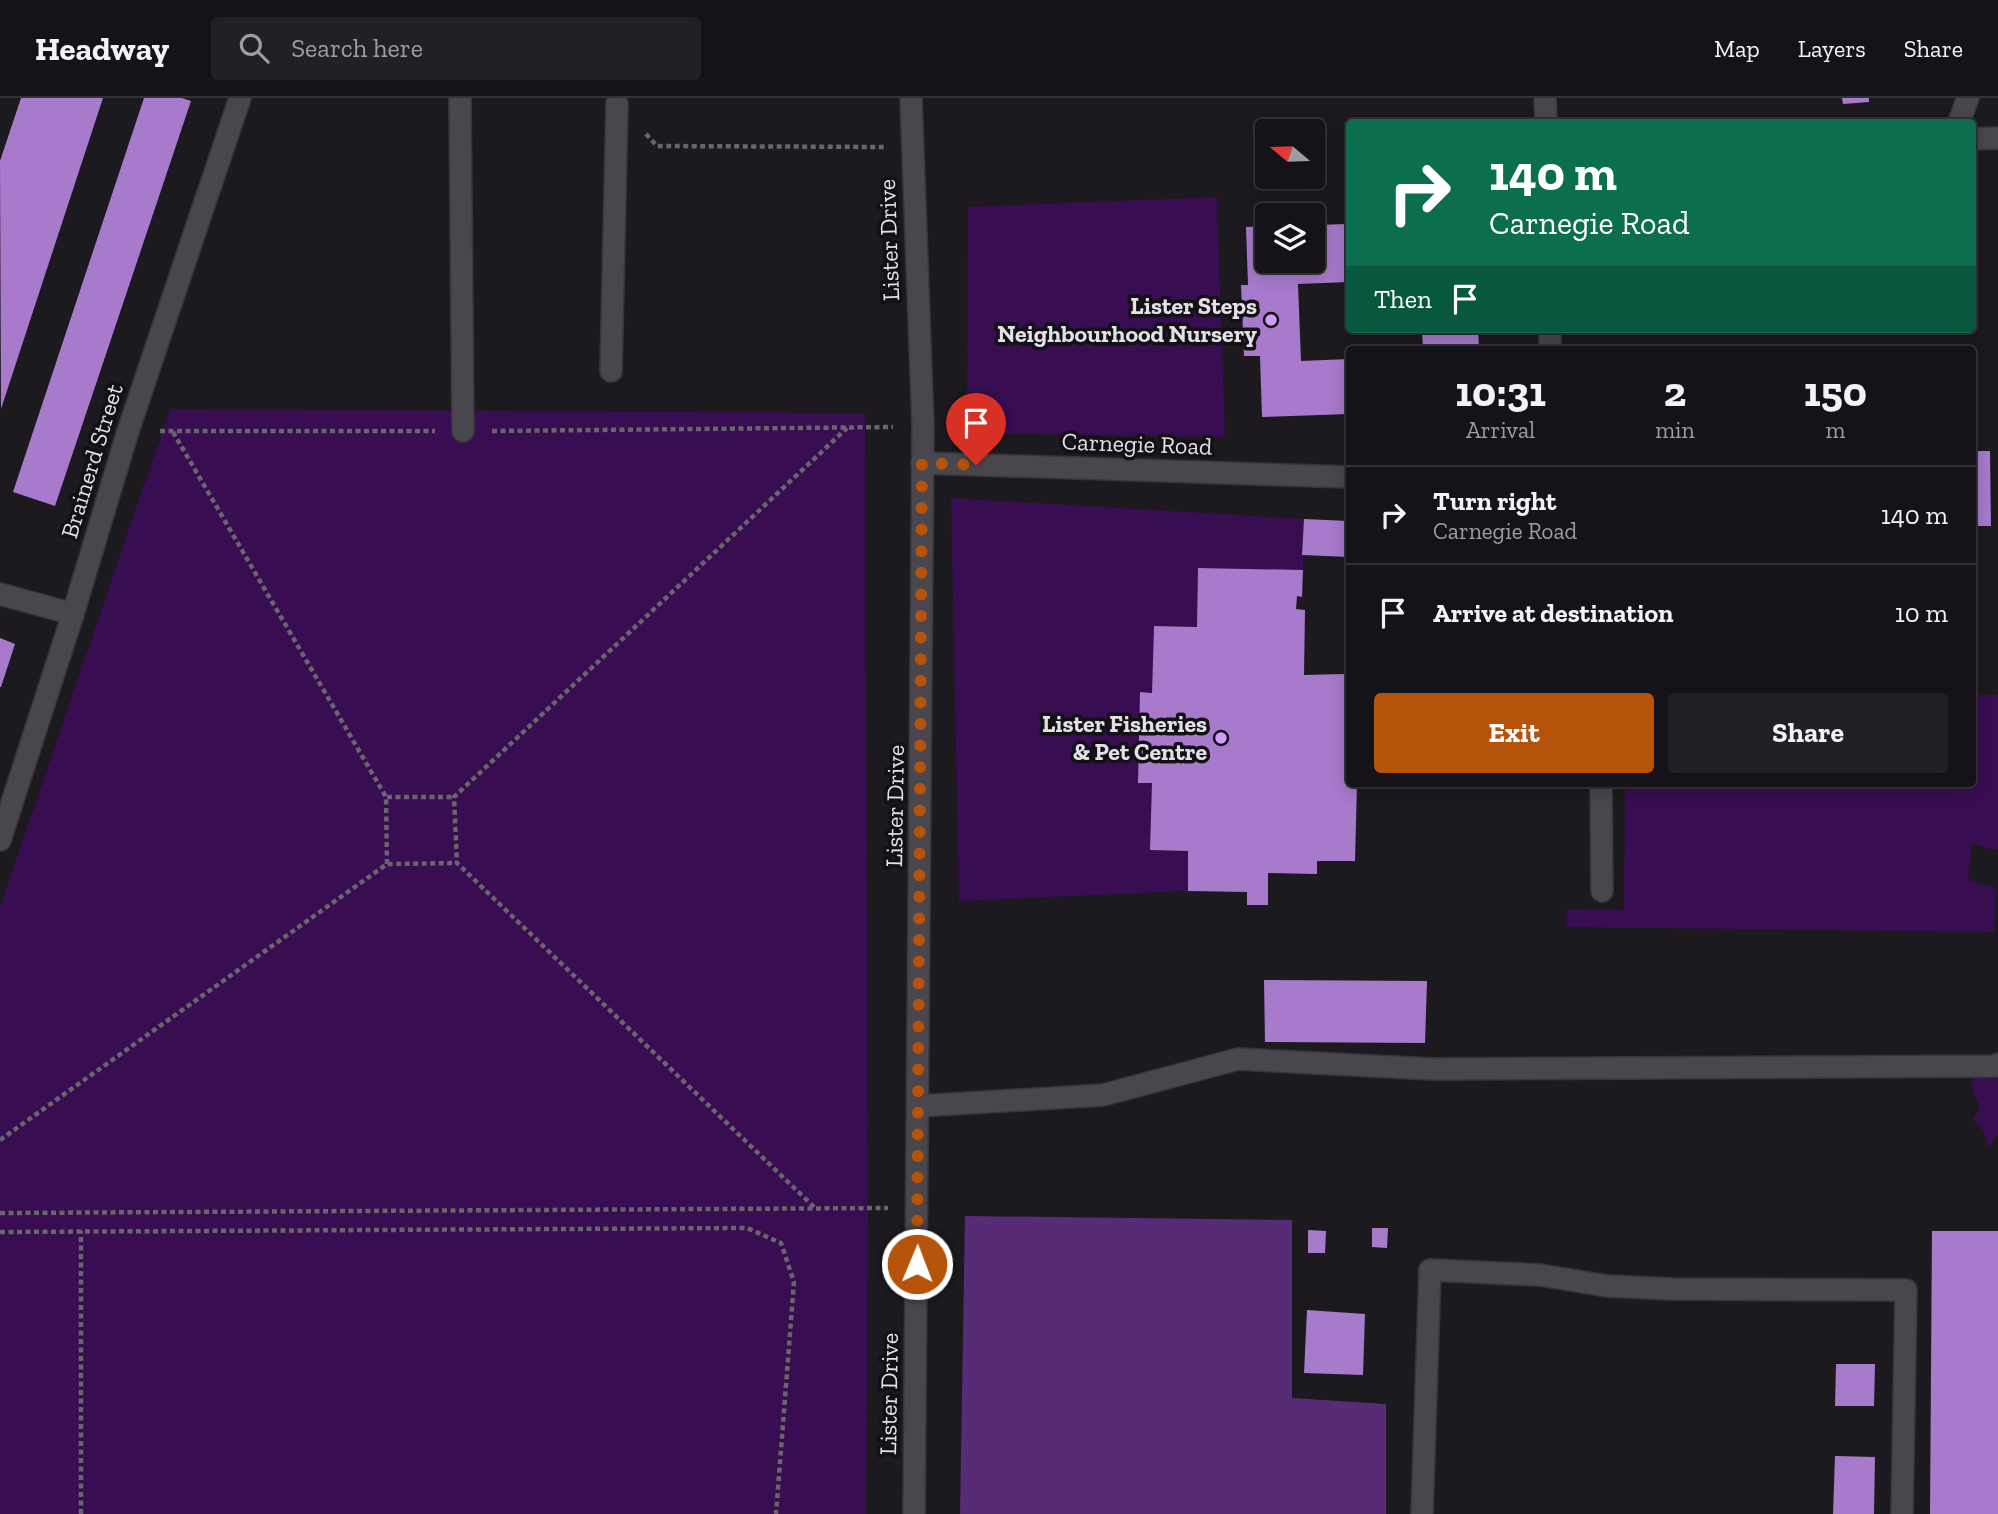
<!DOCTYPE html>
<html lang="en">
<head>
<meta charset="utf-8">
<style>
  body { margin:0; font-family:"Zilla Slab",serif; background:#222024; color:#f1f3f6; height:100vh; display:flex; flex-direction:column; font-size:26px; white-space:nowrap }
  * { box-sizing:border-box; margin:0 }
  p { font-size:23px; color:#9d9ea1 }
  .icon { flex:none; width:38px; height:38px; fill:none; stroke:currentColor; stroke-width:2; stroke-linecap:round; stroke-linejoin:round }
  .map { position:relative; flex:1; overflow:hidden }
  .sheet { position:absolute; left:1346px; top:248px; width:630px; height:441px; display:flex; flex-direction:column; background:#151317; border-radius:7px; box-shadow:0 4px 18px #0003,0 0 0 2px #343236 }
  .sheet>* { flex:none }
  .hud { position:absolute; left:1346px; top:21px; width:630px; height:214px; border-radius:7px; box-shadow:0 4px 18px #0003,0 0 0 2px #343236; background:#0b6e4f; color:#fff; overflow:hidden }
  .needle { width:46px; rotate:289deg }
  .controls { position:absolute; left:1255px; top:21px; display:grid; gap:14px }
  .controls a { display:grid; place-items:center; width:70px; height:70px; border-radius:7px; background:#151317; box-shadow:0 4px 18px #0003,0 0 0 2px #343236; font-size:35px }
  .pin { position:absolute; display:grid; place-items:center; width:60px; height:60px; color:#fff; margin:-72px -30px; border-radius:50% 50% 50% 0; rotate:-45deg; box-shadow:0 0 7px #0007 }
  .pin .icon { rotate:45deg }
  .me { position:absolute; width:77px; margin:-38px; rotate:1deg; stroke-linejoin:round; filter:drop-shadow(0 0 5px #0008) }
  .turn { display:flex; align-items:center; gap:24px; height:147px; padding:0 28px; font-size:32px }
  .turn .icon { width:91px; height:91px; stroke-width:2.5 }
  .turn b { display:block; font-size:49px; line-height:60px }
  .then { display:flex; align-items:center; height:66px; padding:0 28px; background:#0003; gap:14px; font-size:26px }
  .eta { display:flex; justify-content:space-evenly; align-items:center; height:119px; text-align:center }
  .eta b { font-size:42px; font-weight:700; line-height:49px }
  .cta { display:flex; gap:14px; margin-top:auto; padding:14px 28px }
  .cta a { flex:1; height:80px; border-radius:7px; background:#b45309; color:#fff; font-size:28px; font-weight:700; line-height:80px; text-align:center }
  .cta a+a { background:#222024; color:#f1f3f6 }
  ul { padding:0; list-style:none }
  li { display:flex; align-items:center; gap:21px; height:98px; padding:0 28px; border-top:2px solid #343236 }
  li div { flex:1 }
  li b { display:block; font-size:26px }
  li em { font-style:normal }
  header { display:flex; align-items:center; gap:42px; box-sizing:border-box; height:98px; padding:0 35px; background:#151317; border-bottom:2px solid #343236 }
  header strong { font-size:33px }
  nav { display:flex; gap:38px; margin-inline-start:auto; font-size:24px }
  .search { width:490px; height:63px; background:#222024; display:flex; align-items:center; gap:18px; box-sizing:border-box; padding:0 24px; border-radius:7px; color:#9d9ea1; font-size:26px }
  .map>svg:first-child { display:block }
  .green { fill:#380d52 }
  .forest { fill:#572b75 }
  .building { fill:#a77acb }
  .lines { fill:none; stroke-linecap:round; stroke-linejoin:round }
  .minor-casing { stroke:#373539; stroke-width:24 }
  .path { stroke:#68666b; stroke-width:4.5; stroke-dasharray:5 3.5; stroke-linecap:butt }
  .minor { stroke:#49464d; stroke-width:21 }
  .route { stroke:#b45309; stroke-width:12; stroke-dasharray:0 21.6 }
  .poi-dot { fill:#d29cfd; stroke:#131016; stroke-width:2.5 }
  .labels { text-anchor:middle; stroke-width:7; stroke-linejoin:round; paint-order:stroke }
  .street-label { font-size:24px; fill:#e3e1e5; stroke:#131016 }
  .poi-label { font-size:24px; font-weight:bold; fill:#e3e1e5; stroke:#131016; text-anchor:end }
</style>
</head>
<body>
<header>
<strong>Headway</strong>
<div class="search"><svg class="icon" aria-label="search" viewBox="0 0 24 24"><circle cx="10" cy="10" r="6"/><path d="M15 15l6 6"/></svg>Search here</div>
<nav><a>Map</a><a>Layers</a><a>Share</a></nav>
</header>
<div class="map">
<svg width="1998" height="1416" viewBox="0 0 1998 1416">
  <rect width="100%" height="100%" fill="#1c191f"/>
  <!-- green -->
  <g class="green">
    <polygon points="1217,99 1225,339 967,335 968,109"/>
    <polygon points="170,311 865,315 868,1120 866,1416 0,1416 0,809"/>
    <polygon points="951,400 1304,421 1303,472 1199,470 1197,529 1154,528 1152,595 1140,595 1138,684 1152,685 1150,752 1188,753 1188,793 959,803"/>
    <polygon points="1972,467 1976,467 1973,597 1998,597 1998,751 1988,751 1972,745 1968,782 1996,790 1994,834 1566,829 1567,811 1624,812 1625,686 1972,686"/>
    <polygon points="1973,978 1998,981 1998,1037 1995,1038 1989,1051 1984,1034 1973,1020 1980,1011 1972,989"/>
  </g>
  <!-- forest -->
  <polygon class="forest" points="965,1118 1292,1122 1292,1300 1386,1306 1386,1416 960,1416"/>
  <!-- building -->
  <g class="building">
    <polygon points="21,0 103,0 1,311 0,63"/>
    <polygon points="144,0 182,0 191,3 55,408 13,394"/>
    <polygon points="1842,0 1869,0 1869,4 1843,6"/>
    <polygon points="1349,126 1349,184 1298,186 1301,263 1349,261 1349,316 1262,319 1260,258 1244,258 1241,187 1248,187 1246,129 1267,128 1267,163 1312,163 1312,127"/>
    <polygon points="1422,231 1478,231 1479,250 1423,252"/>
    <polygon points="1972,353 1990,353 1991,428 1972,428"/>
    <polygon points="1304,421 1349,423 1349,459 1302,457"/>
    <polygon points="1198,470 1303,472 1302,499 1297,498 1296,511 1305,512 1304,577 1345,576 1346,616 1349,616 1349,686 1357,686 1355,763 1317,763 1317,776 1268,775 1268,807 1247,807 1247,794 1188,793 1188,753 1150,752 1152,685 1138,685 1140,594 1152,595 1154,528 1197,529"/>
    <polygon points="0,540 15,546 1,589 0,589"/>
    <polygon points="1264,882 1427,883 1425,945 1265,944"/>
    <polygon points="1372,1130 1388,1130 1387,1150 1372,1149"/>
    <polygon points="1308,1132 1326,1133 1325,1155 1308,1155"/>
    <polygon points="1932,1133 1998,1133 1998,1416 1930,1416"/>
    <polygon points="1307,1212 1365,1216 1363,1277 1304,1275"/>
    <polygon points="1836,1266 1875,1266 1874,1308 1835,1308"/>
    <polygon points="1835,1358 1875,1359 1874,1416 1833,1416"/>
  </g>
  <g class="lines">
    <!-- minor casing -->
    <g class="minor-casing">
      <g id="minor">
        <polyline points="460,0 463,333"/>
        <polyline points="911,0 923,329 914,1416"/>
        <polyline points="1545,0 1546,24"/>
        <polyline points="1959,24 1968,0"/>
        <polyline points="1972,41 1998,40"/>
        <polyline points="1550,231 1550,252"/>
        <polyline points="611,273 617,6"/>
        <polyline points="922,365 1349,379"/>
        <polyline points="0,496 73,516"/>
        <polyline points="1601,686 1602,793"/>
        <polyline points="0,742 73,516 128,333 240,0"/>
        <polyline points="918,1008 1103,997 1238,961 1432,971 1996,968 1998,966"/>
        <polyline points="1422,1416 1430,1172 1540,1177 1607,1188 1672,1191 1906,1192 1902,1416"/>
      </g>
    </g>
    <!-- path -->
    <g class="path">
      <polyline points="646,36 657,48 884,49"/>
      <polyline points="160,333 435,333"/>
      <polyline points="492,333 893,329"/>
      <polyline points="173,334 386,699"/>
      <polyline points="387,766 386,699 454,699"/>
      <polyline points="0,1042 387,766 457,765"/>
      <polyline points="814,1109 457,765 454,699 847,330"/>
      <polyline points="0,1115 888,1110"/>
      <polyline points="0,1134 747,1130 781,1145 794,1184 776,1416"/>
      <polyline points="81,1416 81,1133"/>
    </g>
    <!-- minor -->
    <use href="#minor" class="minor"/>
  </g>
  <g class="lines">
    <!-- route -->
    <polyline class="route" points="917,1166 922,365 976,367"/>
  </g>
  <!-- markers -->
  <g class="poi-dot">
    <circle cx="1271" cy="222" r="7"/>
    <circle cx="1221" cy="640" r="7"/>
  </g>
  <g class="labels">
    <!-- street labels -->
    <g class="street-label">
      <text transform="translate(889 142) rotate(-92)" y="8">Lister Drive</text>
      <text transform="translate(1137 346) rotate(2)" y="8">Carnegie Road</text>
      <text transform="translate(92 363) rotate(-73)" y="8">Brainerd Street</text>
      <text transform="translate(895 708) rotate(-89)" y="8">Lister Drive</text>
      <text transform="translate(889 1296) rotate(-89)" y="8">Lister Drive</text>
    </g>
    <!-- poi labels -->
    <g class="poi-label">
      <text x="1257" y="216">Lister Steps<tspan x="1257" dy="28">Neighbourhood Nursery</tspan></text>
      <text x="1207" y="634">Lister Fisheries<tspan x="1207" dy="28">&amp; Pet Centre</tspan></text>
    </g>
  </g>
</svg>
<div class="controls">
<a><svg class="needle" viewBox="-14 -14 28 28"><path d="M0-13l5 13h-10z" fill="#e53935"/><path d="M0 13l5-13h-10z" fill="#9d9ea1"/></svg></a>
<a><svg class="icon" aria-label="layers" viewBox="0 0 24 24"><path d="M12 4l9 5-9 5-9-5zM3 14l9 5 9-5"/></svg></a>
</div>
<div class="pin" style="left:976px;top:367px;background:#d93025"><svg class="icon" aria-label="arrive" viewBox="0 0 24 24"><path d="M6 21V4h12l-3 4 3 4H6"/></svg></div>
<svg class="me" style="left:917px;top:1166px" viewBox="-20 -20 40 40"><circle r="17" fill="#b45309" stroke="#fff" stroke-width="3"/><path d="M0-11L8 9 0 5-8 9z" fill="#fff"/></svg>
<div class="hud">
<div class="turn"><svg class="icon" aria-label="right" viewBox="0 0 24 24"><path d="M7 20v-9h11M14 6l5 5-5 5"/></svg><div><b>140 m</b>Carnegie Road</div></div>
<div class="then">Then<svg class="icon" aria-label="arrive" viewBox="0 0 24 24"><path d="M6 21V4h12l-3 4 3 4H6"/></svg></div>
</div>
<section class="sheet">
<div class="eta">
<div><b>10:31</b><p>Arrival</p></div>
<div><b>2</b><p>min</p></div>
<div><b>150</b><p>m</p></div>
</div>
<ul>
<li><svg class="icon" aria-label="right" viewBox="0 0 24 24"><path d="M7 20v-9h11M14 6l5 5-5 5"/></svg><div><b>Turn right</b><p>Carnegie Road</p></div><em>140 m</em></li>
<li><svg class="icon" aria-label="arrive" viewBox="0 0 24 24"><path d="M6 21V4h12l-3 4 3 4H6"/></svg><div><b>Arrive at destination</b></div><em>10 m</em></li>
</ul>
<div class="cta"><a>Exit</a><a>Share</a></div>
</section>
</div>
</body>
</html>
